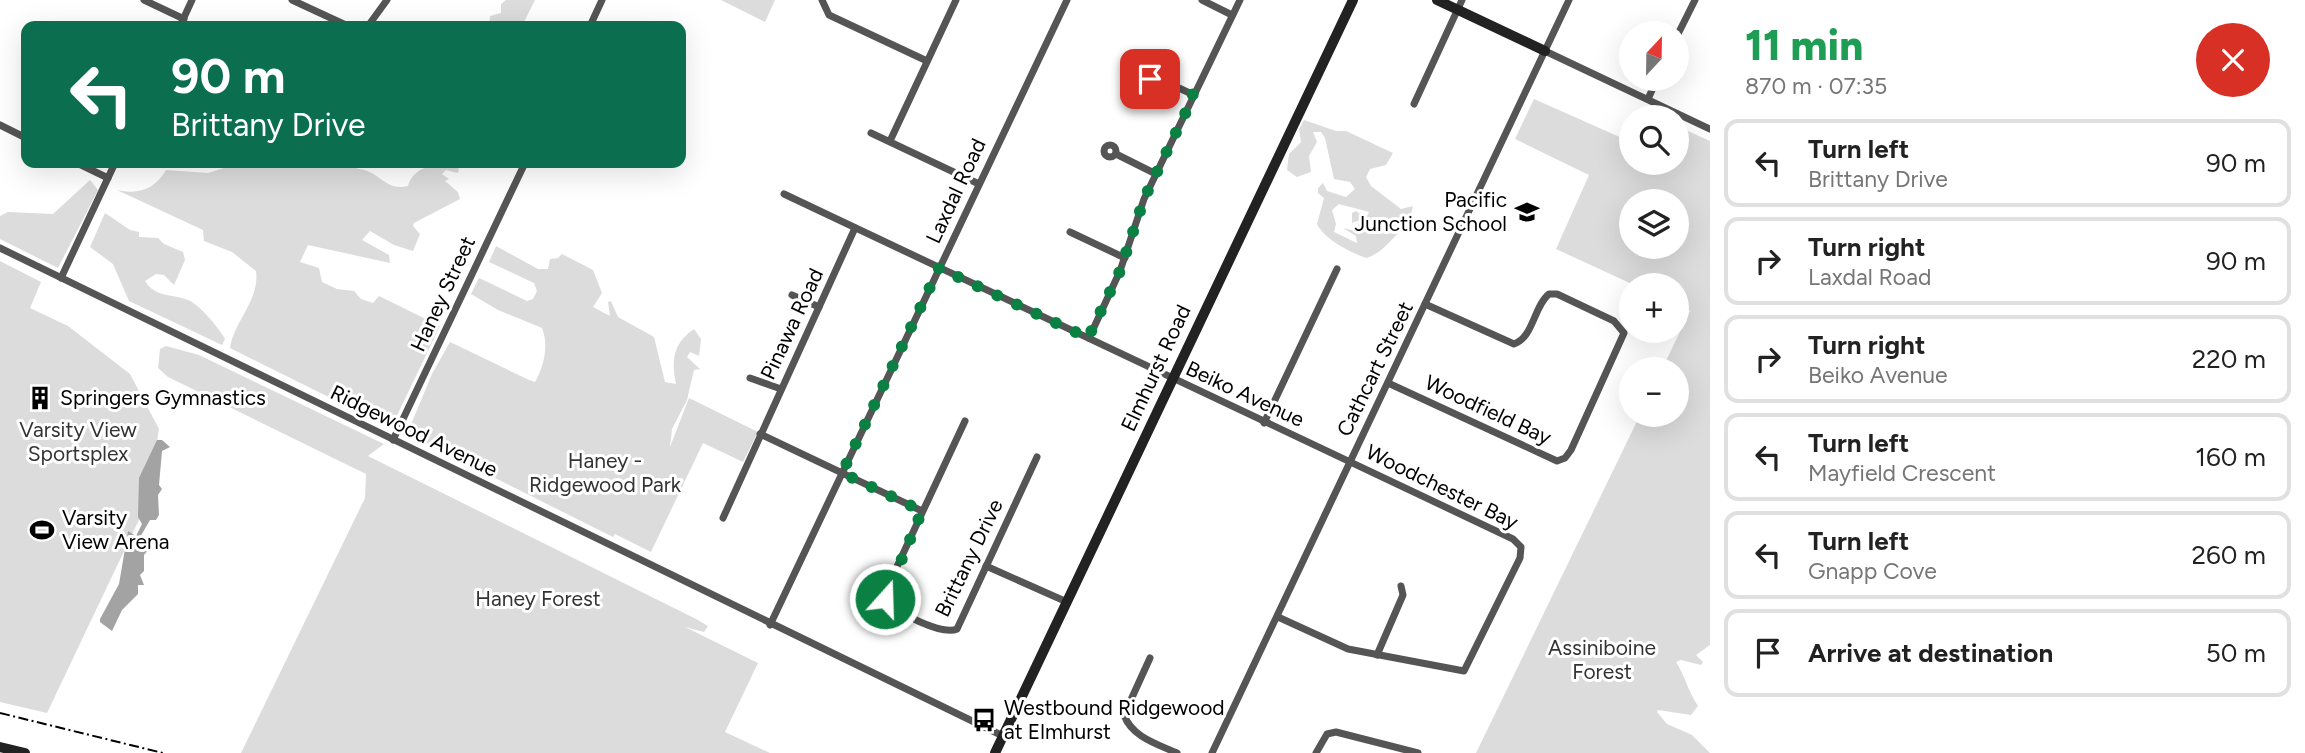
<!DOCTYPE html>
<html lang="en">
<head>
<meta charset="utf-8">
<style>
  body { margin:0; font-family:Figtree,sans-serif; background:#f2f2f2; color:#222; height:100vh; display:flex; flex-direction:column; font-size:26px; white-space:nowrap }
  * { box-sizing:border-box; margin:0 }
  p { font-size:23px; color:#767676 }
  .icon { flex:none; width:38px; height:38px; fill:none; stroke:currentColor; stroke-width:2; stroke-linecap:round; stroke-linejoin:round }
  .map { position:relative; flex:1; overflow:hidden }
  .panel { display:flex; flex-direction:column; background:#fff; width:595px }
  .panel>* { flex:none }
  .hud { position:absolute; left:21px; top:21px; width:665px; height:147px; border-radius:14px; box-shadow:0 7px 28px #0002; background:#0b6e4f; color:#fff; overflow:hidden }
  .needle { width:46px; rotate:22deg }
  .tools { position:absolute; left:1619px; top:21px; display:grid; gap:14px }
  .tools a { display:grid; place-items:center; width:70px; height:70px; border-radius:50%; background:#fff; box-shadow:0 7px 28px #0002; font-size:35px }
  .pin { position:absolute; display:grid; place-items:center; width:60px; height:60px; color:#fff; margin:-30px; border-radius:14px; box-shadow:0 4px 10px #0006 }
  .me { position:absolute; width:77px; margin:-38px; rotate:20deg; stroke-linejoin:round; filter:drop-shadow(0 0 5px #0008) }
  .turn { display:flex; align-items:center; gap:24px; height:147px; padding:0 35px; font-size:32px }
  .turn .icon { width:91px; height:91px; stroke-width:2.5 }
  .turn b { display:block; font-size:49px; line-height:60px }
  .round { display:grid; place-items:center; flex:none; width:74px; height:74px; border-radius:37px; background:#f2f2f2 }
  .overview { display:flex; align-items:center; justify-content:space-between; height:119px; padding:0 35px }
  h1 { font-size:42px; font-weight:800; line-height:52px; color:#1e9e55 }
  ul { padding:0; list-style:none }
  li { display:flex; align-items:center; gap:21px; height:88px; margin:0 14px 10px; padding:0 21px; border:4px solid #e0e0e0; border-radius:14px }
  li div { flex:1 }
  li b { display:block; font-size:26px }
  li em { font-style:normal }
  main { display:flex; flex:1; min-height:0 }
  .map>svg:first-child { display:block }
  .green { fill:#dcdcdc; fill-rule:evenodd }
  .water { fill:#a3a3a3 }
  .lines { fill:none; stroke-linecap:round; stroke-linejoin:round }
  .street { stroke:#555; stroke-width:7 }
  .secondary { stroke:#222; stroke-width:10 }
  .rail { stroke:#000; stroke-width:2; stroke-dasharray:10 3.5 2 3.5; stroke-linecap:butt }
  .route { stroke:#0b8043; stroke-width:12; stroke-dasharray:0 21.6 }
  .labels { text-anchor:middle; stroke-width:6; stroke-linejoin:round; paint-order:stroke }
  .street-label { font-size:21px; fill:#000; stroke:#fff }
  .poi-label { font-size:21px; fill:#000; stroke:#fff; text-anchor:start }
  .park-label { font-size:21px; fill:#333; stroke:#fff }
</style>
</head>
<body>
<main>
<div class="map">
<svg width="1710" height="753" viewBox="0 0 1710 753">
  <rect width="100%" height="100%" fill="#fff"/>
  <!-- green -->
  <g class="green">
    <polygon points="506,0 535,0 522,26 489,26 490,16 501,13 501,4"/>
    <polygon points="721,0 775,0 765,22"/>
    <path d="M1534 99 1622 138 1631 121V163H1676L1677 126 1710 141V645L1696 655 1703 662 1701 665 1681 660 1676 662C1685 676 1688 691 1698 706L1691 715 1658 710 1657 712 1667 724 1692 735 1710 753H1476L1640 415H1676V369H1662L1690 311 1677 305 1676 285H1634L1556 249 1589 175 1515 139ZM1631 201H1676V247H1631Z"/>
    <path d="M1304 120 1336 131H1346L1393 153 1386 165 1370 169 1366 177 1371 186 1401 209 1413 206 1408 226C1392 235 1386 252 1366 258 1350 252 1325 240 1317 224L1324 198 1318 193V188L1323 183 1327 191 1346 197 1355 189 1350 182 1334 179 1325 138 1321 132H1313L1317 142 1309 156 1311 172 1297 177 1287 170 1289 154 1301 142 1299 129ZM1339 204 1369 212 1366 218 1356 211 1352 213V223L1360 220 1356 231 1343 228 1356 236 1357 243 1334 232 1336 224 1332 210Z"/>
    <path d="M256 163H353L358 169C379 170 385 192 408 186 413 167 436 163 453 163L459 169 458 173 446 170 442 174 449 179 445 181 458 192 460 199 414 223 413 226 420 234 413 251 394 245 370 231 362 240 389 255 390 263 308 245 300 262 319 268 322 282 337 289 354 291 361 299 373 303 379 296 440 326 391 428 230 348C234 321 260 300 256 271L232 252 204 241 203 230 117 190C139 195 155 189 166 170L208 173 224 168H251Z"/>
    <polygon points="90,180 98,190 58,268 0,239 0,216 8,212 53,214"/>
    <path d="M105 213 130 230 139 232V237L158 238 164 244 183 252 185 260 174 285 164 275 156 274 145 281C155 297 170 294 185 299 198 302 218 327 225 339L222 345 129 301 113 264 90 247Z"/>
    <path d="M496 246 538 269H548L550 259 558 258 562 254 593 270 602 293 593 307 610 316 608 302 611 301 618 317 654 337 665 382 676 384C671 361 673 343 694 329L701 339 699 356 690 352 687 357 700 369 694 370 687 400 672 429 670 447 689 398 758 432 743 462 703 443 651 552 615 534 613 537 407 434 432 374 450 342 529 380 535 382C544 366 549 345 542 328L498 310 471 294 479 278 527 301 533 299 537 291 534 283 489 262Z"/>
    <polygon points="0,261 41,282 30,308 68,326 130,374 159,429 146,505 47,713 0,702"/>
    <polygon points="166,346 199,355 384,444 368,456 698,620 708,626 704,632 685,627 758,663 725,732 770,753 241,753 365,498 366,474 168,377 158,368 160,349"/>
  </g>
  <!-- water -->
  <polygon class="water" points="157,440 162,440 170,447 162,451 159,485 162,489 158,495 159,515 156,520 150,520 139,539 149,549 144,555 144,571 140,575 144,585 138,585 138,594 122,610 112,631 100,622 100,619 119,584 128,531 136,536 142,524 138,517 139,478"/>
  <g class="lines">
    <!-- street -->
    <g class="street">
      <polyline points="144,0 184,19"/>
      <polyline points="292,0 348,26"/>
      <polyline points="822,0 829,15 927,61"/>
      <polyline points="1202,0 1232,15"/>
      <polyline points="180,26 192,0"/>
      <polyline points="368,26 387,0"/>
      <polyline points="590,26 602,0"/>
      <polyline points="1676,38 1695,0"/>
      <polyline points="1545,51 1710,129"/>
      <circle cx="1147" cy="73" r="7"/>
      <polyline points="1153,76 1194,95"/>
      <polyline points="1648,99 1657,79"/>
      <polyline points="1414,104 1462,0"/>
      <polyline points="0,125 26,138"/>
      <polyline points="871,133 979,184"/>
      <polyline points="890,141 956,0"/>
      <circle cx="1110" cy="151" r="6"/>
      <polyline points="1116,154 1156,174"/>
      <polyline points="77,163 108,178"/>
      <polyline points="784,194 1513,539 1521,547 1520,558 1464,671 1348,649 1278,617"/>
      <polyline points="1070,232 1125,258"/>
      <polyline points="0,248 1003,736"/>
      <polyline points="61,278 115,163"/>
      <polyline points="792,295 819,307"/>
      <polyline points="1089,338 1120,271 1144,199 1240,0"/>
      <polyline points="750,378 781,389"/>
      <path d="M1388 383 1557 461 1565 458 1571 450 1624 333 1614 321 1557 294H1549C1534 306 1533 338 1514 344L1425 304"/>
      <path d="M965 421 887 588 885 599C894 612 943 636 957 629L1037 457"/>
      <polyline points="1264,423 1337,269"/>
      <polyline points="760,434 922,511"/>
      <polyline points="393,440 525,163"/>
      <polyline points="723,518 855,228"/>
      <polyline points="986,566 1067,602"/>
      <polyline points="770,625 1067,0"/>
      <polyline points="1377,655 1403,595 1401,586"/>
      <path d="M1150 658 1124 715C1132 737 1157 744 1177 753"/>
      <polyline points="1212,753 1569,0"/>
      <polyline points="1316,753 1327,734 1336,732 1418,753"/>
    </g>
    <!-- secondary -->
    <g class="secondary">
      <polyline points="1437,0 1545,51"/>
      <polyline points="0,747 25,753"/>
      <polyline points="995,753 1353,0"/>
    </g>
    <!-- rail -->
    <polyline class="rail" points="0,713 163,753"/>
  </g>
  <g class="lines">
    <!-- route -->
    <polyline class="route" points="885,599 922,511 842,473 939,268 1088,338 1120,271 1144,199 1194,95 1153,76 1150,79"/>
  </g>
  <!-- icons -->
  <defs>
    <g id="school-bare" transform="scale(1.89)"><path d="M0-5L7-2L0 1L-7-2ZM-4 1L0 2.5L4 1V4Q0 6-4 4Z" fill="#000" stroke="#fff" stroke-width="2.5" paint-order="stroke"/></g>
    <g id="building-bare" transform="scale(1.89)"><path d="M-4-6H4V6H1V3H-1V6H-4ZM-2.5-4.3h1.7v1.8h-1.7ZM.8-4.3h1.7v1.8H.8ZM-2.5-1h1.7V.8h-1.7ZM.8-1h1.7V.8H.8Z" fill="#000" stroke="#fff" stroke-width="2.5" paint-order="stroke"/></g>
    <g id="stadium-bare" transform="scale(1.89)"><path d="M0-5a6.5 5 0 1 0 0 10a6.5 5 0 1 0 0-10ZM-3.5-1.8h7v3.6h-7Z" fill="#000" stroke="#fff" stroke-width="2.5" paint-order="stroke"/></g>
    <g id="bus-bare" transform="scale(1.89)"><path d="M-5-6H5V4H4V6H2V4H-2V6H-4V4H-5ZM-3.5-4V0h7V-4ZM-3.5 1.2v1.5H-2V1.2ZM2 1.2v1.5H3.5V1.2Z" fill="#000" stroke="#fff" stroke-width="2.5" paint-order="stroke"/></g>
  </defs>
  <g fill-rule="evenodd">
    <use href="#school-bare" x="1527" y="212"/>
    <use href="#building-bare" x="40" y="398"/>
    <use href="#stadium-bare" x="42" y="530"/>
    <use href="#bus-bare" x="984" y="720"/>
  </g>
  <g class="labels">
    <!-- street labels -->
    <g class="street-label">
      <text transform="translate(956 191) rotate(-65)" y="7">Laxdal Road</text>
      <text transform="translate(443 294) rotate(-65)" y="7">Haney Street</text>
      <text transform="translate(792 324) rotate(-65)" y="7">Pinawa Road</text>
      <text transform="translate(1156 368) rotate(-65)" y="7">Elmhurst Road</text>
      <text transform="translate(1375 369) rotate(-64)" y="7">Cathcart Street</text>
      <text transform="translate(1245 394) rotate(25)" y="7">Beiko Avenue</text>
      <text transform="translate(1488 410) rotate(25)" y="7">Woodfield Bay</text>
      <text transform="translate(414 431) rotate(26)" y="7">Ridgewood Avenue</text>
      <text transform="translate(1442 487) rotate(26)" y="7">Woodchester Bay</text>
      <text transform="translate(969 558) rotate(-64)" y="7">Brittany Drive</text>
    </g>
    <!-- poi labels -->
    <g class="poi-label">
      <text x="1507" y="207" text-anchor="end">Pacific<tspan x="1507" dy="24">Junction School</tspan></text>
      <text x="60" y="405">Springers Gymnastics</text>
      <text x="62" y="525">Varsity<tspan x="62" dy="24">View Arena</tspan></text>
      <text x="1004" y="715">Westbound Ridgewood<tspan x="1004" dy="24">at Elmhurst</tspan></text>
    </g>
    <!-- park labels -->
    <g class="park-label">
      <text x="78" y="437">Varsity View<tspan x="78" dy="24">Sportsplex</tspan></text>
      <text x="605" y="468">Haney -<tspan x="605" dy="24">Ridgewood Park</tspan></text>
      <text x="538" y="606">Haney Forest</text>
      <text x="1602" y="655">Assiniboine<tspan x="1602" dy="24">Forest</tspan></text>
    </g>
  </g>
</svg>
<div class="tools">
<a><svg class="needle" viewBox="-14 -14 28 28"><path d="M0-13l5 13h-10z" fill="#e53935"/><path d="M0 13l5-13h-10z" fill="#767676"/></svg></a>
<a><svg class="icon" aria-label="search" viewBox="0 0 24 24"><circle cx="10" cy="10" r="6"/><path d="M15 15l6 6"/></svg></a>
<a><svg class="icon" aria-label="layers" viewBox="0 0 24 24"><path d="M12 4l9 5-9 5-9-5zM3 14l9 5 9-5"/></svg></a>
<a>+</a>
<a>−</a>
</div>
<div class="pin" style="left:1150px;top:79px;background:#d93025"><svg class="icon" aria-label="arrive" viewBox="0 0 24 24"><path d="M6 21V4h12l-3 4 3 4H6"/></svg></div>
<svg class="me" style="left:885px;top:599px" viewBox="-20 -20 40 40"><circle r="17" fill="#0b8043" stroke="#fff" stroke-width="3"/><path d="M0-11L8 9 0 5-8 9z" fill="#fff"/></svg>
<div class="hud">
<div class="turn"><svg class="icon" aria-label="left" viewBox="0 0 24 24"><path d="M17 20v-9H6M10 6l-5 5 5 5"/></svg><div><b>90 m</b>Brittany Drive</div></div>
</div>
</div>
<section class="panel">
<div class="overview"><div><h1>11 min</h1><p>870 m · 07:35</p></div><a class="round" style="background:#d93025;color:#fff"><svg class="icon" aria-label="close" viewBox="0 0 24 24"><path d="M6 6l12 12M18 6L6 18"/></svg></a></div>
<ul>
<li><svg class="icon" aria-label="left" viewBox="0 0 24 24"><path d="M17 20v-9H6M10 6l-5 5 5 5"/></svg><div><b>Turn left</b><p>Brittany Drive</p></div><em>90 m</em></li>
<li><svg class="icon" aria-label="right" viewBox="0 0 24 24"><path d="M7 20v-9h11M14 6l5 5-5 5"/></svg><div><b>Turn right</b><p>Laxdal Road</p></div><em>90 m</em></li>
<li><svg class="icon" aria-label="right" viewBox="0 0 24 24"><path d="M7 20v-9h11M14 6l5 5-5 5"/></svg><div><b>Turn right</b><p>Beiko Avenue</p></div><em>220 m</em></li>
<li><svg class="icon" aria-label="left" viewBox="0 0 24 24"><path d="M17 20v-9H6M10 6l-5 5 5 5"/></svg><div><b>Turn left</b><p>Mayfield Crescent</p></div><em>160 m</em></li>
<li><svg class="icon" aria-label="left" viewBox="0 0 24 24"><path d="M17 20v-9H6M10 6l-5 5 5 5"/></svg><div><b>Turn left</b><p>Gnapp Cove</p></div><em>260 m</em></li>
<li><svg class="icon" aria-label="arrive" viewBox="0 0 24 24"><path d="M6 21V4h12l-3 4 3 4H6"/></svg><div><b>Arrive at destination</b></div><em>50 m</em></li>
</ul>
</section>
</main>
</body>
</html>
